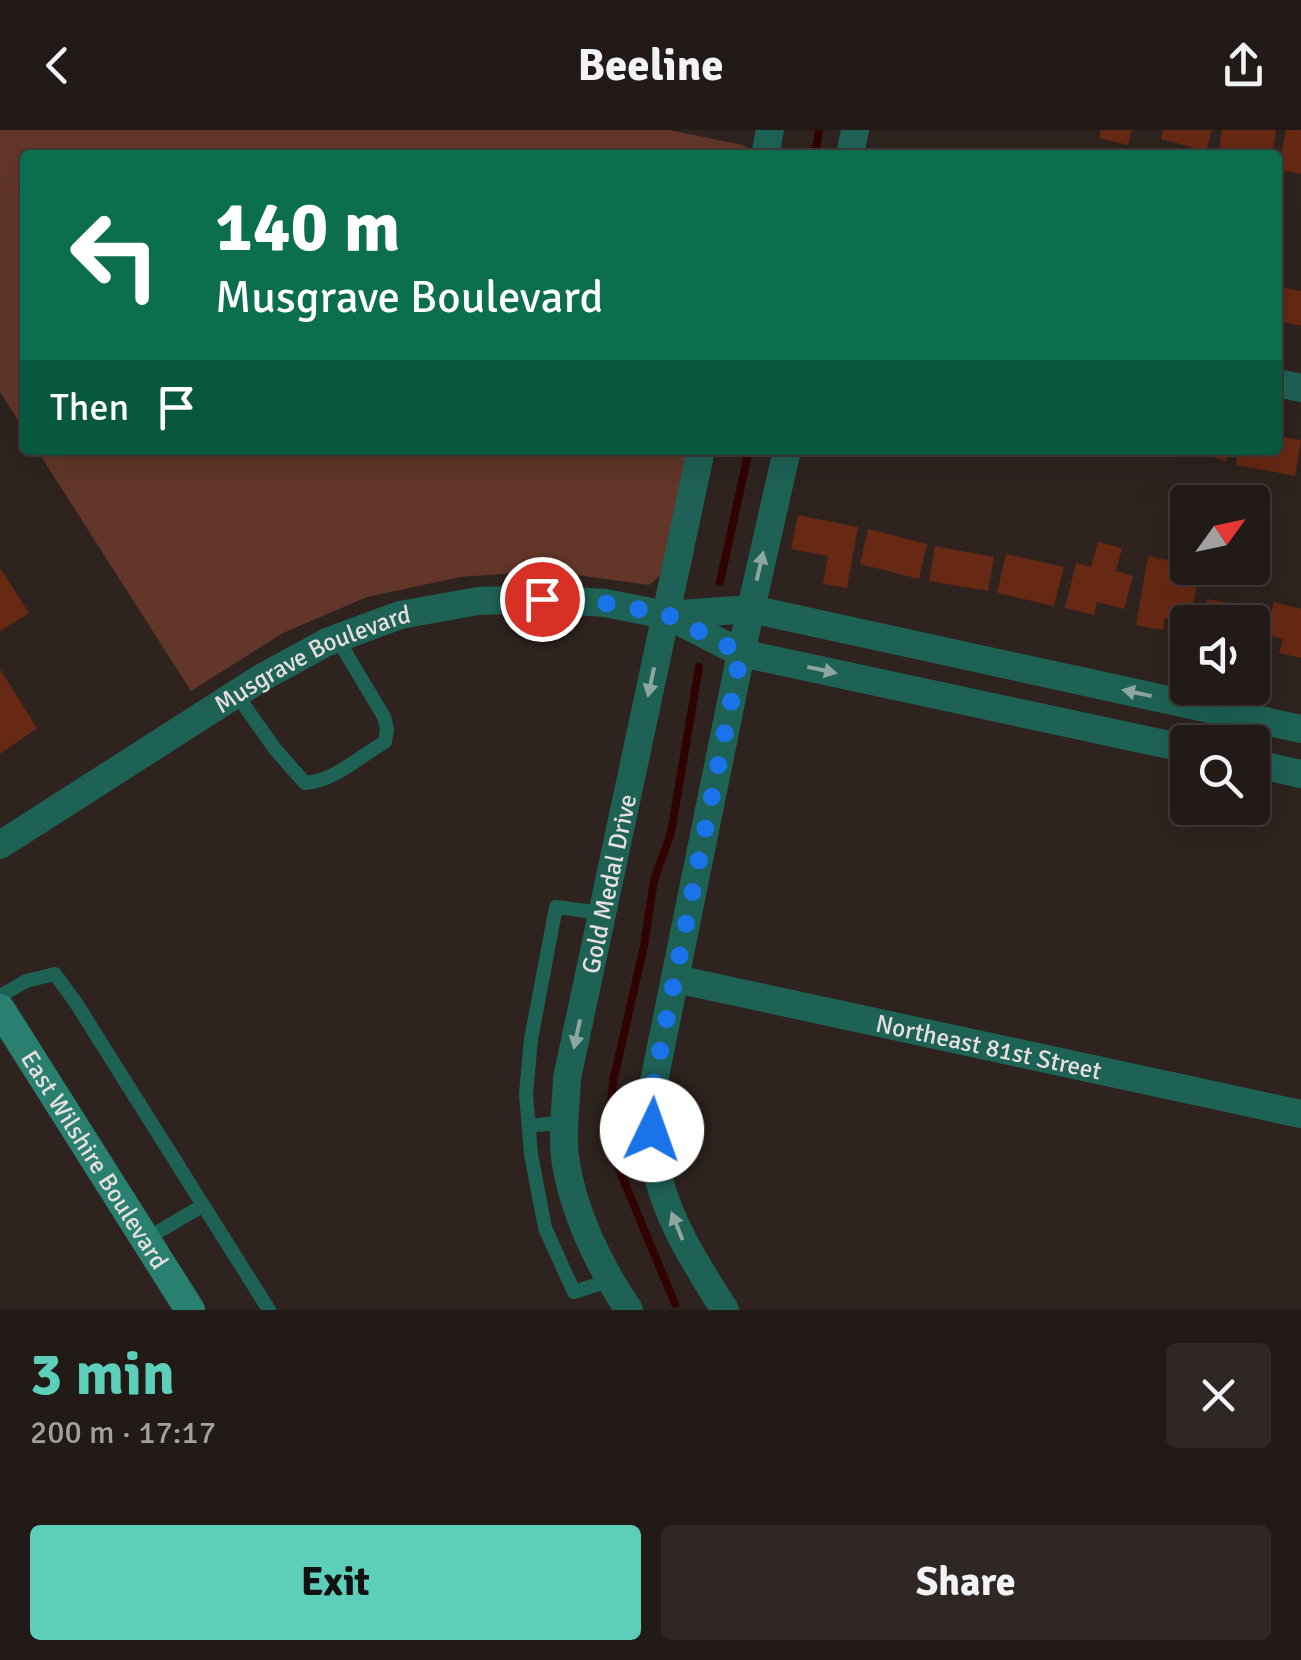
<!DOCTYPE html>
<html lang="en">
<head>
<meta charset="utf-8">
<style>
  body { margin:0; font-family:Signika,sans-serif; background:#2e2724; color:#f1f3f6; height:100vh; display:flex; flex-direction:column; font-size:38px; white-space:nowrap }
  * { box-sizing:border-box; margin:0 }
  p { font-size:32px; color:#a2a1a1 }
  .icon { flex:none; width:55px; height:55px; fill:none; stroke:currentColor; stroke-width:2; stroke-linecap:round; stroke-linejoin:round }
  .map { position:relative; height:1180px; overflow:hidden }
  .panel { display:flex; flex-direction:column; background:#221a17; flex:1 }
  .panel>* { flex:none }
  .hud { position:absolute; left:20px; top:20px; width:1262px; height:305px; border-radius:10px; box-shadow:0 10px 40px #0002,0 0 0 2px #3f3836; background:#0b6e4f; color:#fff; overflow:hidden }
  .needle { width:65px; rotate:57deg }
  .controls { position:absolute; left:1170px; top:355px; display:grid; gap:20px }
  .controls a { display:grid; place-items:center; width:100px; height:100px; border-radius:10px; background:#221a17; box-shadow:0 10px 40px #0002,0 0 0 2px #3f3836; font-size:50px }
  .pin { position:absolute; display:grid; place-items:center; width:85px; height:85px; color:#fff; margin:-42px; border:5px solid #fff; border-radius:50%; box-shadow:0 2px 10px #0007 }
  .me { position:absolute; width:110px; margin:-55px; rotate:3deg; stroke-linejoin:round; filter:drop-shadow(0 0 8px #0008) }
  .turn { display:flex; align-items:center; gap:35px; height:210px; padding:0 30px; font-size:45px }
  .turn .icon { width:130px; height:130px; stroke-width:2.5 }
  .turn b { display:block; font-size:70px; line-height:85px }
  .then { display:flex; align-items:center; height:95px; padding:0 30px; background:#0003; gap:20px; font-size:38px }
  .round { display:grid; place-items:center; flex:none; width:105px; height:105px; border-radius:10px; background:#2e2724 }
  .headline { display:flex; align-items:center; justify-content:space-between; height:170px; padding:0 30px }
  h1 { font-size:60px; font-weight:700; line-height:75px; color:#5dceb9 }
  .cta { display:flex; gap:20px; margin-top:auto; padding:20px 30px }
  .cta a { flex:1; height:115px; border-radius:10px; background:#5dceb9; color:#111; font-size:40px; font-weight:700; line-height:115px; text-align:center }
  .cta a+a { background:#2e2724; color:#f1f3f6 }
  header { display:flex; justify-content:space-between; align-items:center; height:130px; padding:0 30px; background:#221a17; font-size:45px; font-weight:700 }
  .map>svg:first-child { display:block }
  .green { fill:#623729 }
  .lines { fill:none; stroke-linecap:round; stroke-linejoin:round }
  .stream { stroke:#300300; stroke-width:8 }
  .building { fill:#672913 }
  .lane { stroke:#1e6256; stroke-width:14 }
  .street { stroke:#1e6256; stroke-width:28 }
  .secondary { stroke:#297f70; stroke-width:30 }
  .oneway { fill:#8da7a0 }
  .route { stroke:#1a73e8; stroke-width:18; stroke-dasharray:0 32.4 }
  .labels { text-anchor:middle; stroke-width:8; stroke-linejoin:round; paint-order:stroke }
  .street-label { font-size:25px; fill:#e7dfdd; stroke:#120e0c }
</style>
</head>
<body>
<header><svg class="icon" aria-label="back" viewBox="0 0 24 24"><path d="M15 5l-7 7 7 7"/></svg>Beeline<svg class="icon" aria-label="share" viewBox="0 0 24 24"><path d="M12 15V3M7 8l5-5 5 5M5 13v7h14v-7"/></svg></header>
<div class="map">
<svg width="1301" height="1180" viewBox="0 0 1301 1180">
  <rect width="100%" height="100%" fill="#2e231f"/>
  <!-- green -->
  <g class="green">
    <polygon points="0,0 669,0 743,15 753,21 752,25 25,25 25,301 0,262"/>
    <polygon points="37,320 690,320 665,441 649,455 548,441 460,447 367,467 283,503 191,561"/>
  </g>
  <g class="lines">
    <!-- stream -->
    <g class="stream">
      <polyline points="815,25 819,0"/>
      <polyline points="720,452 749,320"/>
      <polyline points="675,1174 614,1027 610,986 613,952 644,816 654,750 671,703 699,537"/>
    </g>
  </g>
  <!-- building -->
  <g class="building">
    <polygon points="1101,0 1132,0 1128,15 1099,8"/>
    <polygon points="1163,0 1212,0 1206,21 1161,9"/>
    <polygon points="1222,0 1276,0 1272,25 1219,18"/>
    <polygon points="1286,0 1301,0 1301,44 1278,40"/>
    <polygon points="1278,157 1301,161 1301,196 1278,191"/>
    <polygon points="1278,306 1301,310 1295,346 1236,335 1238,320 1278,320"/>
    <polygon points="1188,320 1228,320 1226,331"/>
    <polygon points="798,385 858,397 847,458 823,454 828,426 791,419"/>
    <polygon points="868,399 927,414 919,449 860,434"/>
    <polygon points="1098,412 1122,418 1116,441 1133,446 1124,479 1097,472 1094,485 1065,478 1076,433 1091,437"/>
    <polygon points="935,416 994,427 988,461 929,451"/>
    <polygon points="1006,424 1064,437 1054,476 997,463"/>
    <polygon points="1148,426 1179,432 1176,452 1197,456 1190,492 1165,488 1163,500 1136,495"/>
    <polygon points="0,438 29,483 0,501"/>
    <polygon points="1207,469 1264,479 1257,519 1252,518 1252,492 1203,492"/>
    <polygon points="1274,472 1301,479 1301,528 1279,523 1283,509 1265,505"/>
    <polygon points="0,539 37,598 0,624"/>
  </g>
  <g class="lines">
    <!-- lane -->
    <g class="lane">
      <path d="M236 564 275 619 305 653C335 651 360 626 385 612L387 599 384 587 337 508"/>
      <polyline points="602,783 556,777 531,909 526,964 531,1024 545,1098 574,1162 611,1150"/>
      <polyline points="0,866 26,851 55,844 76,873 269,1180"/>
      <polyline points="529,996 565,992"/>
      <polyline points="146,1109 202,1076"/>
    </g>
    <!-- street -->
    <g class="street">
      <polyline points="765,25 770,0"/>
      <polyline points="850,25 855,0"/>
      <polyline points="1278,253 1301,258"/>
      <polyline points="667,485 741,523 1188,619"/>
      <polyline points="1252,633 1301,644"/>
      <path id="s1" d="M0 715 261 548 327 512 400 485 478 471 542 469 605 473 666 485 751 479 1301 599"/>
      <path id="s2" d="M676 849 1301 984"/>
      <path id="s3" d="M629 1180C599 1136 572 1080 565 1027 562 1001 566 974 567 948L701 320"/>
      <path d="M725 1180C695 1133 662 1082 654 1026 651 1008 651 989 650 971L741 523 787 320"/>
    </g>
    <!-- secondary -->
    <path class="secondary" id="s4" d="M0 879 190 1180"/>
  </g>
  <!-- one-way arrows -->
  <defs><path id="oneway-solid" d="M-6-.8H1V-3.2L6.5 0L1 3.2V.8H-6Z" transform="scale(2.5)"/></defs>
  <g class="oneway">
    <use href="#oneway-solid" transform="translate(760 436) rotate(-77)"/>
    <use href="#oneway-solid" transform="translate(822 540) rotate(12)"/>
    <use href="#oneway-solid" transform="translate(651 552) rotate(102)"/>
    <use href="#oneway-solid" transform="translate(1137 563) rotate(-168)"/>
    <use href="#oneway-solid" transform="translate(577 904) rotate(102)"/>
    <use href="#oneway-solid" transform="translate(677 1096) rotate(-112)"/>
  </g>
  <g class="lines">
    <!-- route -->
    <polyline class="route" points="542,469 604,473 666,484 741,523 650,971 652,1000"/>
  </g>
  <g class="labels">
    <!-- street labels -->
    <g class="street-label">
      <text dy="9" stroke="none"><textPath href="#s1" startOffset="365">Musgrave Boulevard</textPath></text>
      <text dy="9" stroke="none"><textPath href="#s3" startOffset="445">Gold Medal Drive</textPath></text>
      <text dy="9" stroke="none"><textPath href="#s2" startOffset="320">Northeast 81st Street</textPath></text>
      <text dy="9" stroke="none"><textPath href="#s4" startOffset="178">East Wilshire Boulevard</textPath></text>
    </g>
  </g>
</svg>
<div class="controls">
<a><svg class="needle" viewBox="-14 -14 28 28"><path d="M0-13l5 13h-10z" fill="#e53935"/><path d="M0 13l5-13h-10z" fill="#a2a1a1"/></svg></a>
<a><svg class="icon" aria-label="sound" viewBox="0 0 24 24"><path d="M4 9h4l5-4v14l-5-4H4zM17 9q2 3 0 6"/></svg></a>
<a><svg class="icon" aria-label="search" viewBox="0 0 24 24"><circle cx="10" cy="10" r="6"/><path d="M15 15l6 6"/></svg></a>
</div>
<div class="pin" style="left:542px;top:469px;background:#d93025"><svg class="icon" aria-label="arrive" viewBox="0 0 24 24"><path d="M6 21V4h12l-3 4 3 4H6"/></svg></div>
<svg class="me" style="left:652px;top:1000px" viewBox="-20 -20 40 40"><circle r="19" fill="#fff"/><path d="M0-13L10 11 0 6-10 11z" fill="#1a73e8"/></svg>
<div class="hud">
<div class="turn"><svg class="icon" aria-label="left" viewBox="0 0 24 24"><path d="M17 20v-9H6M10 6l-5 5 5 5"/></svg><div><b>140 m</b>Musgrave Boulevard</div></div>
<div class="then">Then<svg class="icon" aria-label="arrive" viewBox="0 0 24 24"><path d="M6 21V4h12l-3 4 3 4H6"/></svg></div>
</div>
</div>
<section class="panel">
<div class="headline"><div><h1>3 min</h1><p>200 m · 17:17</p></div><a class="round"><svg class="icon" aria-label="close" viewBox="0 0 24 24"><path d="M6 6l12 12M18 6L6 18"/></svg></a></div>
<div class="cta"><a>Exit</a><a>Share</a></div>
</section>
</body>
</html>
